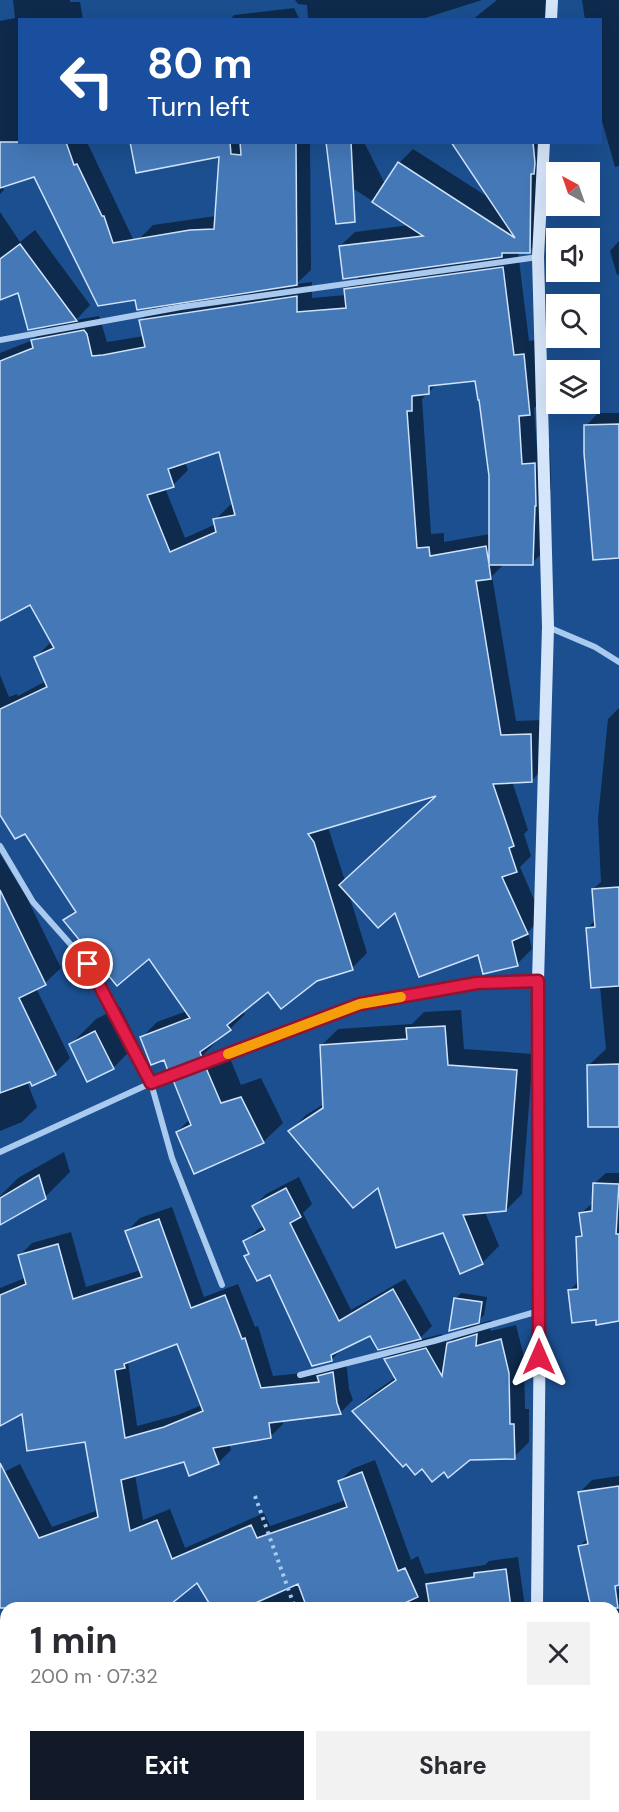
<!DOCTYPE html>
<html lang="en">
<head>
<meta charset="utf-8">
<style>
  body { margin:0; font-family:"DM Sans",sans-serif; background:#f2f2f3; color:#2b2b33; height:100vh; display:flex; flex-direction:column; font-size:22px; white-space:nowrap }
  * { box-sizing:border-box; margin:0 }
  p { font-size:20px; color:#7c7c81 }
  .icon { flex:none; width:33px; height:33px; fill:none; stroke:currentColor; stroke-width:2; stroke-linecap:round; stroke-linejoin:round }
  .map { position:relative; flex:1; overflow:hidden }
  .side { position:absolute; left:0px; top:1602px; width:620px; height:210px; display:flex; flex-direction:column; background:#fff; border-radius:18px 18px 0 0; box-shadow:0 6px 24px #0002 }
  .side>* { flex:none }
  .banner { position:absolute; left:18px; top:18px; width:584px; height:126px; border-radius:0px; box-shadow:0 6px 24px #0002; background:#1a4fa0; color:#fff; overflow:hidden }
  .needle { width:39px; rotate:320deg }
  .controls { position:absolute; left:546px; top:162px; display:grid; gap:12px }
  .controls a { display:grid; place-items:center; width:54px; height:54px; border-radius:0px; background:#fff; box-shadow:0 6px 24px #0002; font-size:30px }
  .pin { position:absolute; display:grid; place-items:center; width:51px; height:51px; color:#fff; margin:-26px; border:3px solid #fff; border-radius:50%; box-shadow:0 2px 6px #0007 }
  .me { position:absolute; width:66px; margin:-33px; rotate:0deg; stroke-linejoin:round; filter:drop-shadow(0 0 4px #0008) }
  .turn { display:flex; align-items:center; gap:21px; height:126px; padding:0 30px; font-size:27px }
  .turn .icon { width:78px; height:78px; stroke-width:2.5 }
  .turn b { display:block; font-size:42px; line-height:51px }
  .round { display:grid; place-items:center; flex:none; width:63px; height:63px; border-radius:0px; background:#f2f2f3 }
  .head { display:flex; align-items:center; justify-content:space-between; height:102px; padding:0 30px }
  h1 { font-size:36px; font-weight:700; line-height:45px }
  .cta { display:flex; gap:12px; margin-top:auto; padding:12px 30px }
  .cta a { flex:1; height:69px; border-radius:0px; background:#111827; color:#fff; font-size:24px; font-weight:700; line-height:69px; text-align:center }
  .cta a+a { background:#f2f2f3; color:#2b2b33 }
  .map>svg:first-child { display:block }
  .shadow { fill:#0007; fill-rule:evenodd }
  .building { fill:#4478b7; stroke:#cfe3fa; stroke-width:1.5; fill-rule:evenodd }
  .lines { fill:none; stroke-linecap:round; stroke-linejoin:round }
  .path { stroke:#a9c9ee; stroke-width:4; stroke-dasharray:3 4.5; stroke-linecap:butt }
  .street { stroke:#a9c9ee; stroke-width:6 }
  .secondary { stroke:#d6e6fa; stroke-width:12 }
  .route-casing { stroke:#92132f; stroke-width:15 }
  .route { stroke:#e11d48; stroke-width:10 }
  .slow { stroke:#f59e0b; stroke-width:10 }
</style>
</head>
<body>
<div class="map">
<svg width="619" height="1812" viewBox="0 0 619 1812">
  <rect width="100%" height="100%" fill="#1b4f8f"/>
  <!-- shadow -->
  <g class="shadow">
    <path d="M13 0H70V2H80L83 20H20V142H87L141 256 139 239 153 225 216 216 221 154 232 142H310L311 270 296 284 312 282V298L346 295V290L361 275 340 246 355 232 410 225 332 175 328 142H364L385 184 399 163 413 149 491 199 453 142H548L544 237 529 251 518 252 529 341 538 340 544 398 534 408 537 450 550 448 551 489 549 491 547 548 532 563H505L492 576 516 721 545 720 547 765 532 780 512 781 528 830 524 834 531 856 520 867 542 918 528 932 532 949 517 964 479 953 395 910 349 894 367 953 352 968 268 990 242 1011 245 1014 230 1029 215 1039 216 1042 198 1060 226 1049 241 1085 261 1078 283 1123 263 1142 177 1132 190 1119 174 1081 197 1059 165 1058 142 1037 157 1022 187 1011 150 957 65 920 76 909 25 832 0 812V675L9 697 17 694 18 696 46 681 36 657 52 641 31 603 0 620V353L33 340 49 324 19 291 0 299V212L20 242 35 230 90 305 76 320 99 316 107 342 144 336 141 320 156 305 35 175 1 186 4 190 0 194V21L15 18ZM476 379 490 476V534L444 542V533L431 534 422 399 438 383ZM220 450 234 504 230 505 215 520 216 524 185 538 165 488 173 485 188 470 185 462ZM439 794 345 881 328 827Z"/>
    <polygon points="295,0 482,0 419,20 310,20 308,17 307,5 298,4"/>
    <polygon points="497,0 546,0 547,15 542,20 472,20"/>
    <polygon points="582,0 619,0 619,166 615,167 600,114 600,20 585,20"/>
    <polygon points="294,8 300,20 230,20 234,15"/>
    <polygon points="619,241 619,274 617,275 610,251"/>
    <polygon points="598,413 619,413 619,557 586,426"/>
    <polygon points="619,708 619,1125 588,1066 606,1049 600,986 587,928 596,920 593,889 601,882 598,818 608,719"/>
    <polygon points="0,854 26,896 61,968 45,983 36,988 70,1058 55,1073 27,1082 37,1107 22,1122 0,1131"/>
    <polygon points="120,1007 138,1043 113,1068 88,1080 71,1044 96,1019"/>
    <polygon points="461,1010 464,1049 533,1054 522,1194 506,1210 485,1212 499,1246 482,1263 444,1231 378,1185 290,1131 306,1115 324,1104 321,1046 338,1029 412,1024 424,1012"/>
    <polygon points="64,1152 70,1172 45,1197 0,1216 0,1196 18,1178"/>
    <polygon points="606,1173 619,1173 619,1304 570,1290 579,1281 577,1237 583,1232 581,1213 594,1202 595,1183"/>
    <polygon points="299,1177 312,1204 303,1213 351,1310 405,1279 432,1326 418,1340 442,1334 448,1344 468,1324 455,1299 461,1293 487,1297 484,1315 475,1325 492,1320 490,1331 516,1325 524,1357 525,1409 529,1409 529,1442 514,1457 469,1458 444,1470 422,1467 354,1411 369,1396 396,1377 385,1359 403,1342 371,1334 343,1348 331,1360 270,1273 246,1257 250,1253 245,1242 257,1230 264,1226 254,1206 266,1194"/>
    <path d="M172 1207 204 1297 238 1284 255 1327 258 1326 273 1376 324 1371 331 1364 346 1360 349 1389 353 1400 340 1413 282 1420 283 1424 270 1437 229 1444 231 1450 218 1463 190 1474 185 1460 135 1475 143 1520 170 1509 185 1548 264 1513 270 1526 346 1500 339 1482 352 1469 375 1460 411 1560 418 1556 425 1574 485 1565 489 1561 518 1557 525 1608H214L198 1580 164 1608H20L0 1604V1474L20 1464 52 1527 98 1510 86 1441 23 1412 0 1424V1288L25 1278 19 1256 32 1243 71 1232 86 1287 141 1270 127 1231 140 1218ZM178 1342 202 1405 178 1415 137 1426 128 1362Z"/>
    <polygon points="619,1476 619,1568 579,1547 588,1538 579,1493 592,1480"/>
    <polygon points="619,1589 619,1812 588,1812 587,1806 614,1806 614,1608 582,1607 594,1594"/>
    <polygon points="5,1705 6,1806 58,1806 61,1812 4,1812 0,1805 0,1708"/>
    <polygon points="137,1806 527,1806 528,1812 139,1812"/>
  </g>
  <!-- building -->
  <g class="building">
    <polygon points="0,142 66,142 74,165 77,164 102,216 104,216 113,243 190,230 214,229 219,157 136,173 130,142 230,142 231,154 241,155 240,142 296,142 297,285 137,310 135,300 98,306 34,177 0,188"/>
    <polygon points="326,142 351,142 355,222 336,224"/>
    <polygon points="451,142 533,142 535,163 534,174 531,174 530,253 502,253 502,257 343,279 339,246 423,236 372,202 398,162 515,238"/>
    <polygon points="20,244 77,321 28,330 18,293 0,300 0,259"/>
    <path d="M503 267 514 355 524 354 530 415 519 416 522 464 535 463 536 506H535L533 565H489L491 579 476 581 501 735 531 734 532 782 493 784 514 846 509 848 517 872 502 877 528 934 512 941 518 966 483 974 478 955 419 977 395 913 378 928 339 885 436 796 308 834 314 842 353 970 317 981 281 1009 268 992 227 1025 231 1030 200 1052 202 1058 168 1071 164 1060 151 1065 140 1037 190 1018 149 959 117 986 63 920 76 912 25 834 15 839 0 815V709L47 687 34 657 54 648 30 605 0 621V361L33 348 31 340 84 330 87 334 92 356 103 355 145 347 139 320 297 296V312L346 308 344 289ZM475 381 478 400H479L489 476V564L486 546 430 556 429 547 417 548 407 411H412V396L429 394V386ZM219 452 235 515 213 519 216 532 170 552 147 495 174 487 168 469Z"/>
    <polygon points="619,424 619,558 593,560 584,453 584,425"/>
    <polygon points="619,887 619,986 591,988 586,928 595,927 592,889"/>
    <polygon points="0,890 46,985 19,998 56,1075 32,1086 30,1082 0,1093"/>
    <polygon points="445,1026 448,1065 517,1070 506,1211 463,1215 483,1264 460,1274 443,1233 396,1248 378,1188 353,1208 288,1131 323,1108 320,1045 407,1039 406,1028"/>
    <polygon points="95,1031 114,1069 87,1082 69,1044"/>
    <polygon points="619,1064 619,1127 588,1127 587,1065"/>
    <polygon points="206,1068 221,1103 241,1097 264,1143 194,1174 176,1132 191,1125 173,1080"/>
    <polygon points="39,1175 46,1199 0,1225 0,1198"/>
    <polygon points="593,1183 619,1184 616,1234 619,1234 619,1321 596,1325 596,1320 572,1323 568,1290 578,1289 576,1237 582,1236 579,1213 592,1211"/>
    <polygon points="286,1188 301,1217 290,1223 339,1321 393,1289 421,1339 378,1350 370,1336 331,1355 332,1361 312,1366 270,1275 257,1281 244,1256 249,1254 243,1241 265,1230 252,1206"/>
    <path d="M159 1219 191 1308 225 1295 242 1339 245 1338 261 1388 319 1382 317 1376 333 1372 337 1403 341 1414 269 1423 271 1438 213 1448 219 1464 189 1476 184 1462 121 1480 130 1531 157 1520 172 1559 251 1525 257 1538 347 1507 338 1481 362 1472 398 1571 405 1568 418 1597 394 1608H307L298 1584 244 1608H212L197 1583 166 1608H0V1463L39 1538 98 1517 85 1442 27 1451 22 1414 0 1426V1295L26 1284 18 1255 58 1244 73 1299 142 1277 125 1231ZM177 1344 203 1411 164 1427 125 1438 115 1370 125 1368 124 1364Z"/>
    <polygon points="454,1298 482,1302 479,1323 449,1331"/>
    <polygon points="477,1334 476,1346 501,1339 509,1373 510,1424 514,1424 515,1459 470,1460 448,1478 444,1472 432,1482 422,1469 415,1475 406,1464 403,1467 352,1411 396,1380 384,1359 426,1348 442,1376 447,1343"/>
    <polygon points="619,1486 619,1585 615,1586 618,1608 591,1608 578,1546 588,1544 578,1492"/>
    <polygon points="506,1569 511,1608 430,1608 426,1584 474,1577 474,1573"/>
  </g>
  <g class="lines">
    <!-- path -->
    <g class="path">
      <polyline points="255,1496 295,1608"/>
      <polyline points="117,1812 131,1806"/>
    </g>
    <!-- street -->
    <g class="street">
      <polyline points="0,340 181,307 538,257"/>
      <polyline points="548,627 595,647 619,662"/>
      <polyline points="0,846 33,902 88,964 151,1083 172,1158 222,1285"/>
      <polyline points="0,1152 151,1083 360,1004 477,983 538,981"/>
      <polyline points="300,1375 434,1341 539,1311"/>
      <polyline points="0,1661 6,1675"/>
      <polyline points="64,1806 67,1812"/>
    </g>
    <!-- secondary -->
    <g class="secondary">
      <polyline points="551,20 552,0"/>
      <polyline points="537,1608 540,1311 538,981 548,627 538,257 544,142"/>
      <polyline points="531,1812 531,1806"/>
    </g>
  </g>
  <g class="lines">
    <!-- route casing -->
    <g class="route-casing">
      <polyline id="route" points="88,964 151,1083 360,1004 477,983 538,981 539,1357"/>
    </g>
    <!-- route -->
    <use href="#route" class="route"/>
    <!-- slow -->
    <polyline class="slow" points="228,1054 360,1004 401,997"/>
  </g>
</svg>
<div class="controls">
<a><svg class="needle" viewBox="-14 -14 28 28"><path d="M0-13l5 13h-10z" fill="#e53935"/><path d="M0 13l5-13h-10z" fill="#7c7c81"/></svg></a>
<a><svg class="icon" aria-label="sound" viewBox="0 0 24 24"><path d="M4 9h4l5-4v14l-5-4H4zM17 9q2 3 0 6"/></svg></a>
<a><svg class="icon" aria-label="search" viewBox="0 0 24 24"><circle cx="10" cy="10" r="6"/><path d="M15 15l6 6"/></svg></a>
<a><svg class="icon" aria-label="layers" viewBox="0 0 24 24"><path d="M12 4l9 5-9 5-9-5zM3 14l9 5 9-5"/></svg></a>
</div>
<div class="pin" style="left:88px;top:964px;background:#d93025"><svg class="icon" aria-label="arrive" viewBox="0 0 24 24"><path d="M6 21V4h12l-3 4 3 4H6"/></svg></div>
<svg class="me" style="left:539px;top:1357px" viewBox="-20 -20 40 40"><path d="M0-17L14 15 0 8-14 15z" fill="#e11d48" stroke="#fff" stroke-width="4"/></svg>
<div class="banner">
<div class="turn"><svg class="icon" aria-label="left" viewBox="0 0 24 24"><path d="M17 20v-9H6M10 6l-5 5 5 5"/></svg><div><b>80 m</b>Turn left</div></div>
</div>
<section class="side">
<div class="head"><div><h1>1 min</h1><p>200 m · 07:32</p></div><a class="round"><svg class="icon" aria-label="close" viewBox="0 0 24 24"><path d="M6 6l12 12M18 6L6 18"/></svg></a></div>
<div class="cta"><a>Exit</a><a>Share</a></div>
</section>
</div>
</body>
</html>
